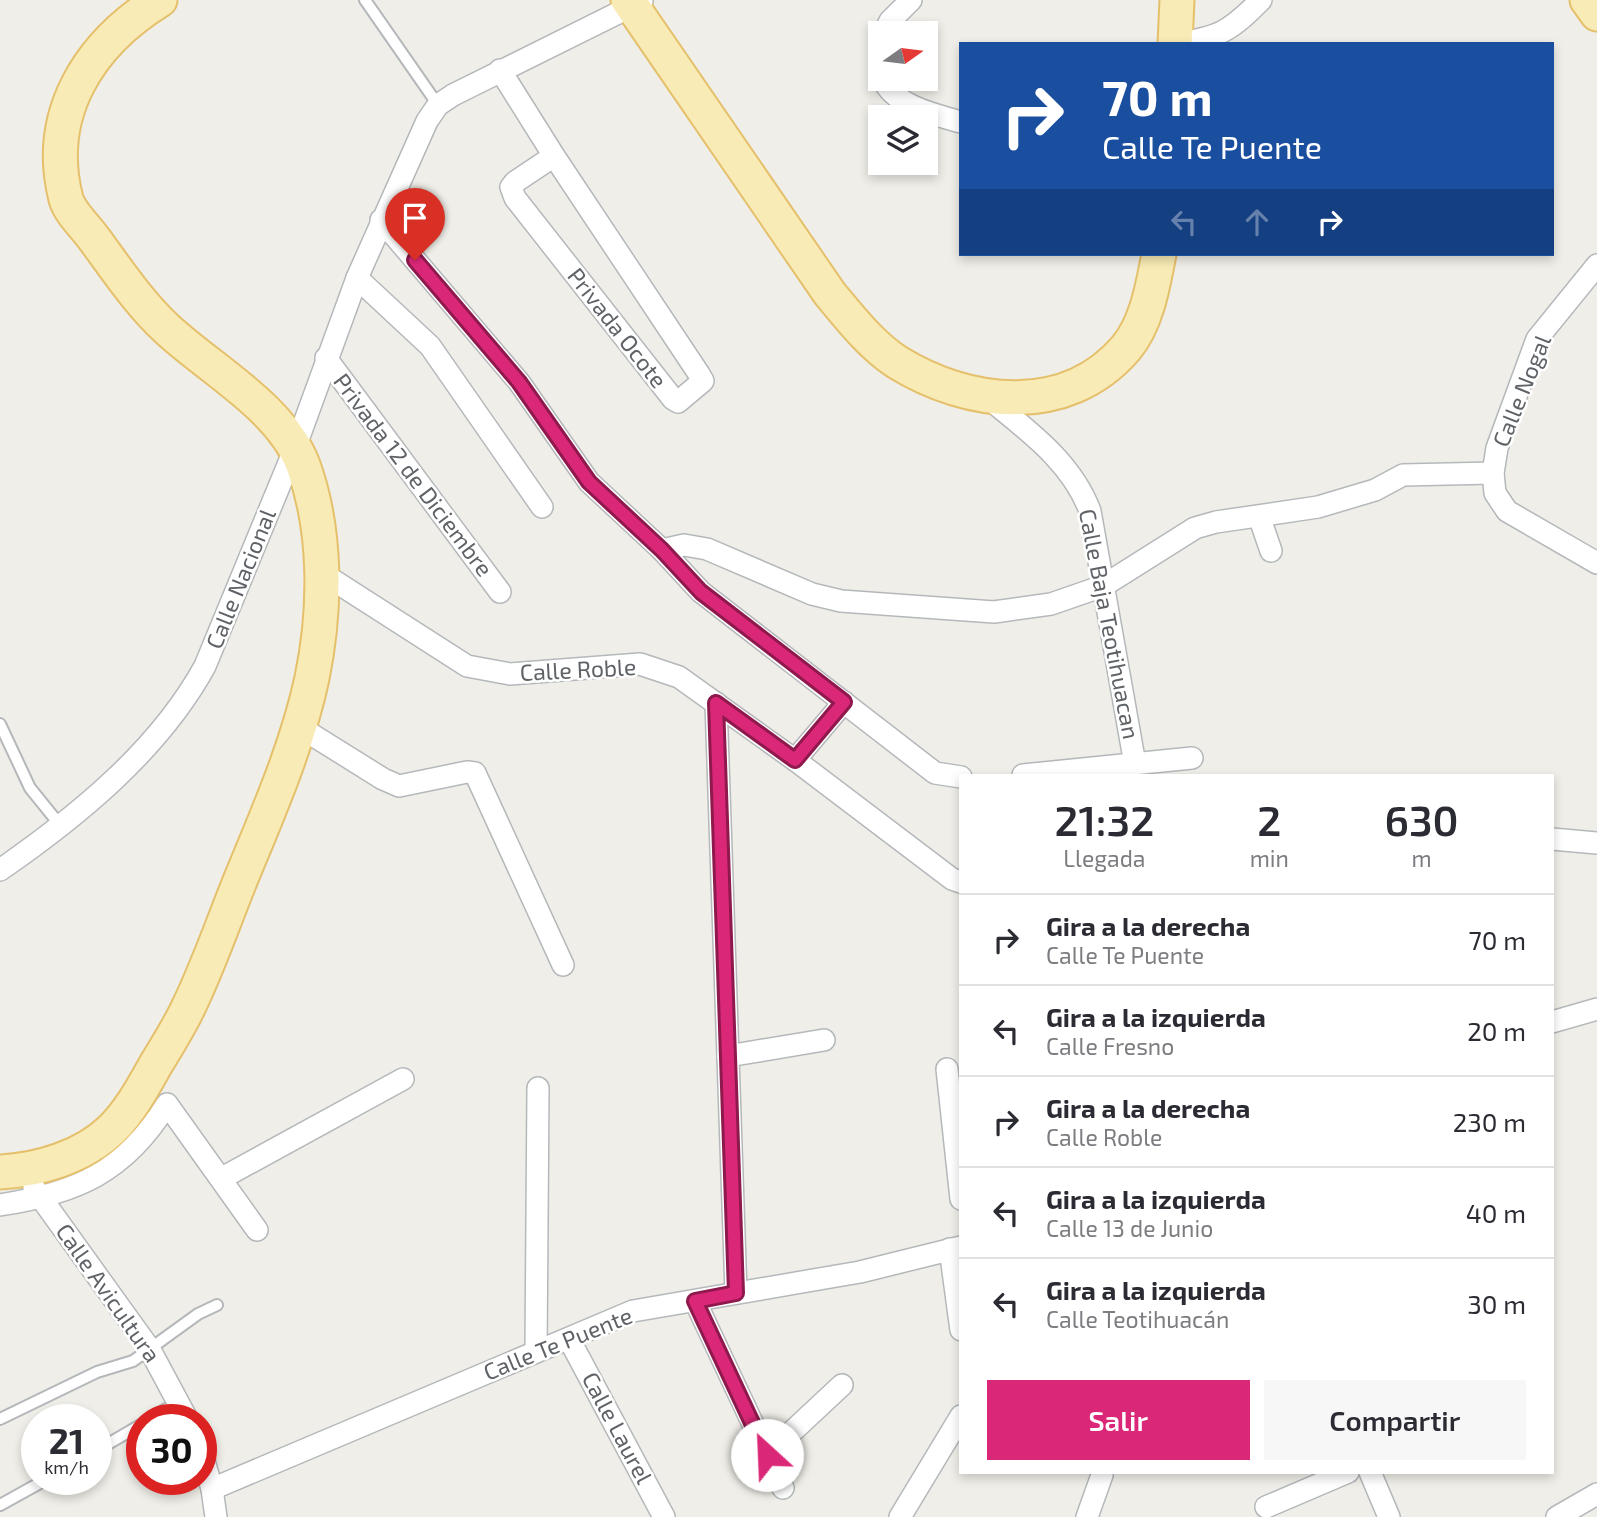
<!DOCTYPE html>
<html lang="es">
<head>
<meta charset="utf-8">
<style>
  body { margin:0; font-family:"Exo 2",sans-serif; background:#f7f7f7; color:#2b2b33; height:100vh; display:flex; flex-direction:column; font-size:26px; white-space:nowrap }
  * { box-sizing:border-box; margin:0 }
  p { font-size:23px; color:#7c7c81 }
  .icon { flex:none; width:38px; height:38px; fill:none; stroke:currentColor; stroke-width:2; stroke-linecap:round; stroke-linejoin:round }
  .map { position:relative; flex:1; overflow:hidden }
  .sheet { position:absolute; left:959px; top:774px; width:595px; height:700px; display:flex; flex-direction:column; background:#fff; border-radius:0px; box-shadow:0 4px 10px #0003 }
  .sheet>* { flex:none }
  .hud { position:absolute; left:959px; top:42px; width:595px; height:214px; border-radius:0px; box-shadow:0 4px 10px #0003; background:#1a4fa0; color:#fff; overflow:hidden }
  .needle { width:46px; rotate:76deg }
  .controls { position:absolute; left:868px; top:21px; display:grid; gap:14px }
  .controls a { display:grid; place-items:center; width:70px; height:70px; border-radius:0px; background:#fff; box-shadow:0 4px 10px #0003; font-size:35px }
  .speed { position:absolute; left:21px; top:1404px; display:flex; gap:14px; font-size:35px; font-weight:700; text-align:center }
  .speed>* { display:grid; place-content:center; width:91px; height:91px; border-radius:50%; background:#fff; box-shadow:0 4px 10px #0003; line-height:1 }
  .speed small { font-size:18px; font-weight:400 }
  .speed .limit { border:10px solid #d22; background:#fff; color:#111 }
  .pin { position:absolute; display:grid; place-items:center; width:60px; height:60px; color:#fff; margin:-72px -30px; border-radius:50% 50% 50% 0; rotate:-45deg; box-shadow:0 0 7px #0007 }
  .pin .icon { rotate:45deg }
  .me { position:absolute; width:77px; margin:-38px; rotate:335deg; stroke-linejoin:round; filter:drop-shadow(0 0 5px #0008) }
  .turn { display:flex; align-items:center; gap:24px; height:147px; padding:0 28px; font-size:32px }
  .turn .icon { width:91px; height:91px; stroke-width:2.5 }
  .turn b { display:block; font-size:49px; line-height:60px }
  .lanes { display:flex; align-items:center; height:66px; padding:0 28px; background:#0003; justify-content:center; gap:35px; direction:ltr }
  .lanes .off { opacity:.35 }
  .eta { display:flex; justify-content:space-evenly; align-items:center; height:119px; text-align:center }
  .eta b { font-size:42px; font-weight:600; line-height:49px }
  .primary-button { display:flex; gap:14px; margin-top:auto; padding:14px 28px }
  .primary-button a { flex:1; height:80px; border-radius:0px; background:#db2777; color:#fff; font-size:28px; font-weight:600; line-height:80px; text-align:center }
  .primary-button a+a { background:#f7f7f7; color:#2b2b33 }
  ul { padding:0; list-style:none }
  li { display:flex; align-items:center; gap:21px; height:91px; padding:0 28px; border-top:2px solid #e1e1e2 }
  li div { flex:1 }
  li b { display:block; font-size:26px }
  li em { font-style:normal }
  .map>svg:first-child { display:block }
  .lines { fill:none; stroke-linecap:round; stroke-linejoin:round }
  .lane-casing { stroke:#b5b8bb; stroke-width:14 }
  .street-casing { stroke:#b5b8bb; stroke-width:24 }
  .primary-casing { stroke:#e5c06c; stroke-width:37 }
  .lane { stroke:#fff; stroke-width:10 }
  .street { stroke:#fff; stroke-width:21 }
  .primary { stroke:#f8ebb5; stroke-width:33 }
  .route-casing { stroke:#8e194d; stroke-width:18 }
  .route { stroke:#db2777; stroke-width:12 }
  .labels { text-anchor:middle; stroke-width:5; stroke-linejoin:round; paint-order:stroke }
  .street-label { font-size:23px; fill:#5f6367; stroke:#fff }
</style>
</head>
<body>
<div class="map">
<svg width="1597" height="1517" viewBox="0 0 1597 1517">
  <rect width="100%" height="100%" fill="#f0eee8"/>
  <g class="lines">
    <!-- lane casing -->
    <g class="lane-casing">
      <g id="lane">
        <polyline points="365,0 438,105"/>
        <polyline points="0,724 30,788 60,825"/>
        <polyline points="0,1419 97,1372 133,1361 198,1314 217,1305"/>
        <polyline points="149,1419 166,1409"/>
        <polyline points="96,1451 142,1424"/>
        <polyline points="0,1505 47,1479"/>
      </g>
    </g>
    <!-- street casing -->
    <g class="street-casing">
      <g id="street">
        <polyline points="884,33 890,21 911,0"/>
        <polyline points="880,42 880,71"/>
        <path d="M1175 44C1220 37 1229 32 1261 0"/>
        <polyline points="500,70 554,156 699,374 703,381 678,402 673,399 515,198 511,187 515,182 554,156"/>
        <path d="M883 79C894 106 936 115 961 122"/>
        <polyline points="381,220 519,382 589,482 662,550 701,592 935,773 961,777"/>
        <polyline points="1597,265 1537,339 1497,448 1493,473 1495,493 1507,511 1597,563"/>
        <polyline points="357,278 430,346 542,507"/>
        <polyline points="326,358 500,592"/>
        <path d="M988 398C1028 431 1071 461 1090 511L1135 764"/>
        <polyline points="1259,516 1271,551"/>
        <polyline points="662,550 684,545 707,549 812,594 841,601 994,612 1051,604 1103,586 1195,528 1216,522 1318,507 1375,490 1403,475 1493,473"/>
        <polyline points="322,573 467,666 510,674 640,664 679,677 795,760 952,879 961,882"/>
        <polyline points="716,703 736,1293"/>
        <polyline points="298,726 383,779 399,786 467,772 475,773 563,965"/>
        <polyline points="795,760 844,702"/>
        <polyline points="1023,775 1192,758"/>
        <polyline points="1552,839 1597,843"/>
        <path d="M0 870C78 816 159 750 205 666L295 448 357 278 427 121 438 105 453 95 642 1"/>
        <polyline points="1552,1022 1597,1009"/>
        <polyline points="728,1056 824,1040"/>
        <polyline points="947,1069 961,1199"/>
        <polyline points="222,1178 403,1079"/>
        <polyline points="34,1188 149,1348 187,1419"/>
        <path d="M0 1205C77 1193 125 1172 167 1104L257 1230"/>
        <polyline points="950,1249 961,1330"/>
        <polyline points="695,1301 783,1488"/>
        <polyline points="569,1339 664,1517"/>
        <polyline points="536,1352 538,1088"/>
        <polyline points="201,1450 212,1489 216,1517"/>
        <polyline points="767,1455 842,1385"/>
        <polyline points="1370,1472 1389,1517"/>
        <polyline points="212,1489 633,1311 860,1272 961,1247"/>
        <polyline points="1266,1507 1348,1472"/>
        <polyline points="900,1517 961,1416"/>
        <polyline points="1087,1517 1102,1475"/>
        <polyline points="1557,1517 1597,1494"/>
      </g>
    </g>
    <!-- primary casing -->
    <g class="primary-casing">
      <g id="primary">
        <path d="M628 0 830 294C850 318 871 345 897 362 968 406 1066 418 1126 348 1147 323 1153 285 1159 254"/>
        <polyline points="1587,0 1597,14"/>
        <polyline points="1175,44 1177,0"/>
        <path d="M0 1172C39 1170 83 1157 112 1129 131 1110 143 1087 156 1064 167 1046 179 1027 188 1008 208 967 223 923 240 881 267 815 297 748 312 678 326 610 327 531 303 465 281 407 211 370 167 329 139 303 117 270 95 240 86 227 70 213 66 199 44 114 89 44 160 0"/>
      </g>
    </g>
    <!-- lane -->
    <use href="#lane" class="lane"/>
    <!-- street -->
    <use href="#street" class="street"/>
    <!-- primary -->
    <use href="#primary" class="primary"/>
  </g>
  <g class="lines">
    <!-- route casing -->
    <g class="route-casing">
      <polyline id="route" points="415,260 519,382 589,482 662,550 701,592 844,702 795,760 716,703 736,1293 695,1301 767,1455"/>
    </g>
    <!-- route -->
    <use href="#route" class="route"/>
  </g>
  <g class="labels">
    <!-- street labels -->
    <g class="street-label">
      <text transform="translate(617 328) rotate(52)" y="8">Privada Ocote</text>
      <text transform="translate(1522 391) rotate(-68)" y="8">Calle Nogal</text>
      <text transform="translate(413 475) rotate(53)" y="8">Privada 12 de Diciembre</text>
      <text transform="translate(241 579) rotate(-68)" y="8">Calle Nacional</text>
      <text transform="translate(1109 624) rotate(79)" y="8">Calle Baja Teotihuacan</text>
      <text transform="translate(578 670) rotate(-3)" y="8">Calle Roble</text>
      <text transform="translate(108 1293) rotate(55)" y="8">Calle Avicultura</text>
      <text transform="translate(558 1344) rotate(-22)" y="8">Calle Te Puente</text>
      <text transform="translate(617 1428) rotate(62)" y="8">Calle Laurel</text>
    </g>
  </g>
</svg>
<div class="controls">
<a><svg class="needle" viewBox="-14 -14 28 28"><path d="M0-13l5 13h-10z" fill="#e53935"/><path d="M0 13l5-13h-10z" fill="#7c7c81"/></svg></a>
<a><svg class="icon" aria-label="layers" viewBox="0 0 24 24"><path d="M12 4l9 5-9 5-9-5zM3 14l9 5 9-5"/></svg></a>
</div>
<div class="speed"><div>21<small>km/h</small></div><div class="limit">30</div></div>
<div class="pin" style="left:415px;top:260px;background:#d93025"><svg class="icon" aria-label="arrive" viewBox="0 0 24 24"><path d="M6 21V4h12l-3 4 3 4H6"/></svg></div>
<svg class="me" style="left:767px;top:1455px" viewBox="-20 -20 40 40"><circle r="19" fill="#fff"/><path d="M0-13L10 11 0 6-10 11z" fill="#db2777"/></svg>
<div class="hud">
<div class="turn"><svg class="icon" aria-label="right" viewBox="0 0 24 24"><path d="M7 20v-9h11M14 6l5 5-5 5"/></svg><div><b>70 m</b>Calle Te Puente</div></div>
<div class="lanes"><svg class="icon off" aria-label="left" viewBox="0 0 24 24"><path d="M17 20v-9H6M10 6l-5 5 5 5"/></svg><svg class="icon off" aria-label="ahead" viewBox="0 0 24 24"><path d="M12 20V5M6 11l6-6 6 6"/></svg><svg class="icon" aria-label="right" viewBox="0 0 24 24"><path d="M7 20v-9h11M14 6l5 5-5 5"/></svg></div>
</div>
<section class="sheet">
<div class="eta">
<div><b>21:32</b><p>Llegada</p></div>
<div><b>2</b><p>min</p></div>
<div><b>630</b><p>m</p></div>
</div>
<ul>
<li><svg class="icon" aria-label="right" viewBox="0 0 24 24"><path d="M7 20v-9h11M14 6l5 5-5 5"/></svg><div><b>Gira a la derecha</b><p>Calle Te Puente</p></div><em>70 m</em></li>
<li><svg class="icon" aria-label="left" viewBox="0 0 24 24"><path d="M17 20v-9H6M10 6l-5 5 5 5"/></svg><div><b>Gira a la izquierda</b><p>Calle Fresno</p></div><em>20 m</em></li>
<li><svg class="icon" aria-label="right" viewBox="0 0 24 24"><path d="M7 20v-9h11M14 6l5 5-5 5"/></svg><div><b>Gira a la derecha</b><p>Calle Roble</p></div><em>230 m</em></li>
<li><svg class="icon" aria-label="left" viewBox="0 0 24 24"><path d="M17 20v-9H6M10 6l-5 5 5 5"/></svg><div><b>Gira a la izquierda</b><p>Calle 13 de Junio</p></div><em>40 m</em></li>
<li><svg class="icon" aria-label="left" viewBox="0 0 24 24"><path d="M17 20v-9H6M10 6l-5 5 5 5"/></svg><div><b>Gira a la izquierda</b><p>Calle Teotihuacán</p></div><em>30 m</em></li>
</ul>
<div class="primary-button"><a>Salir</a><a>Compartir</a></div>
</section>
</div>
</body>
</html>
